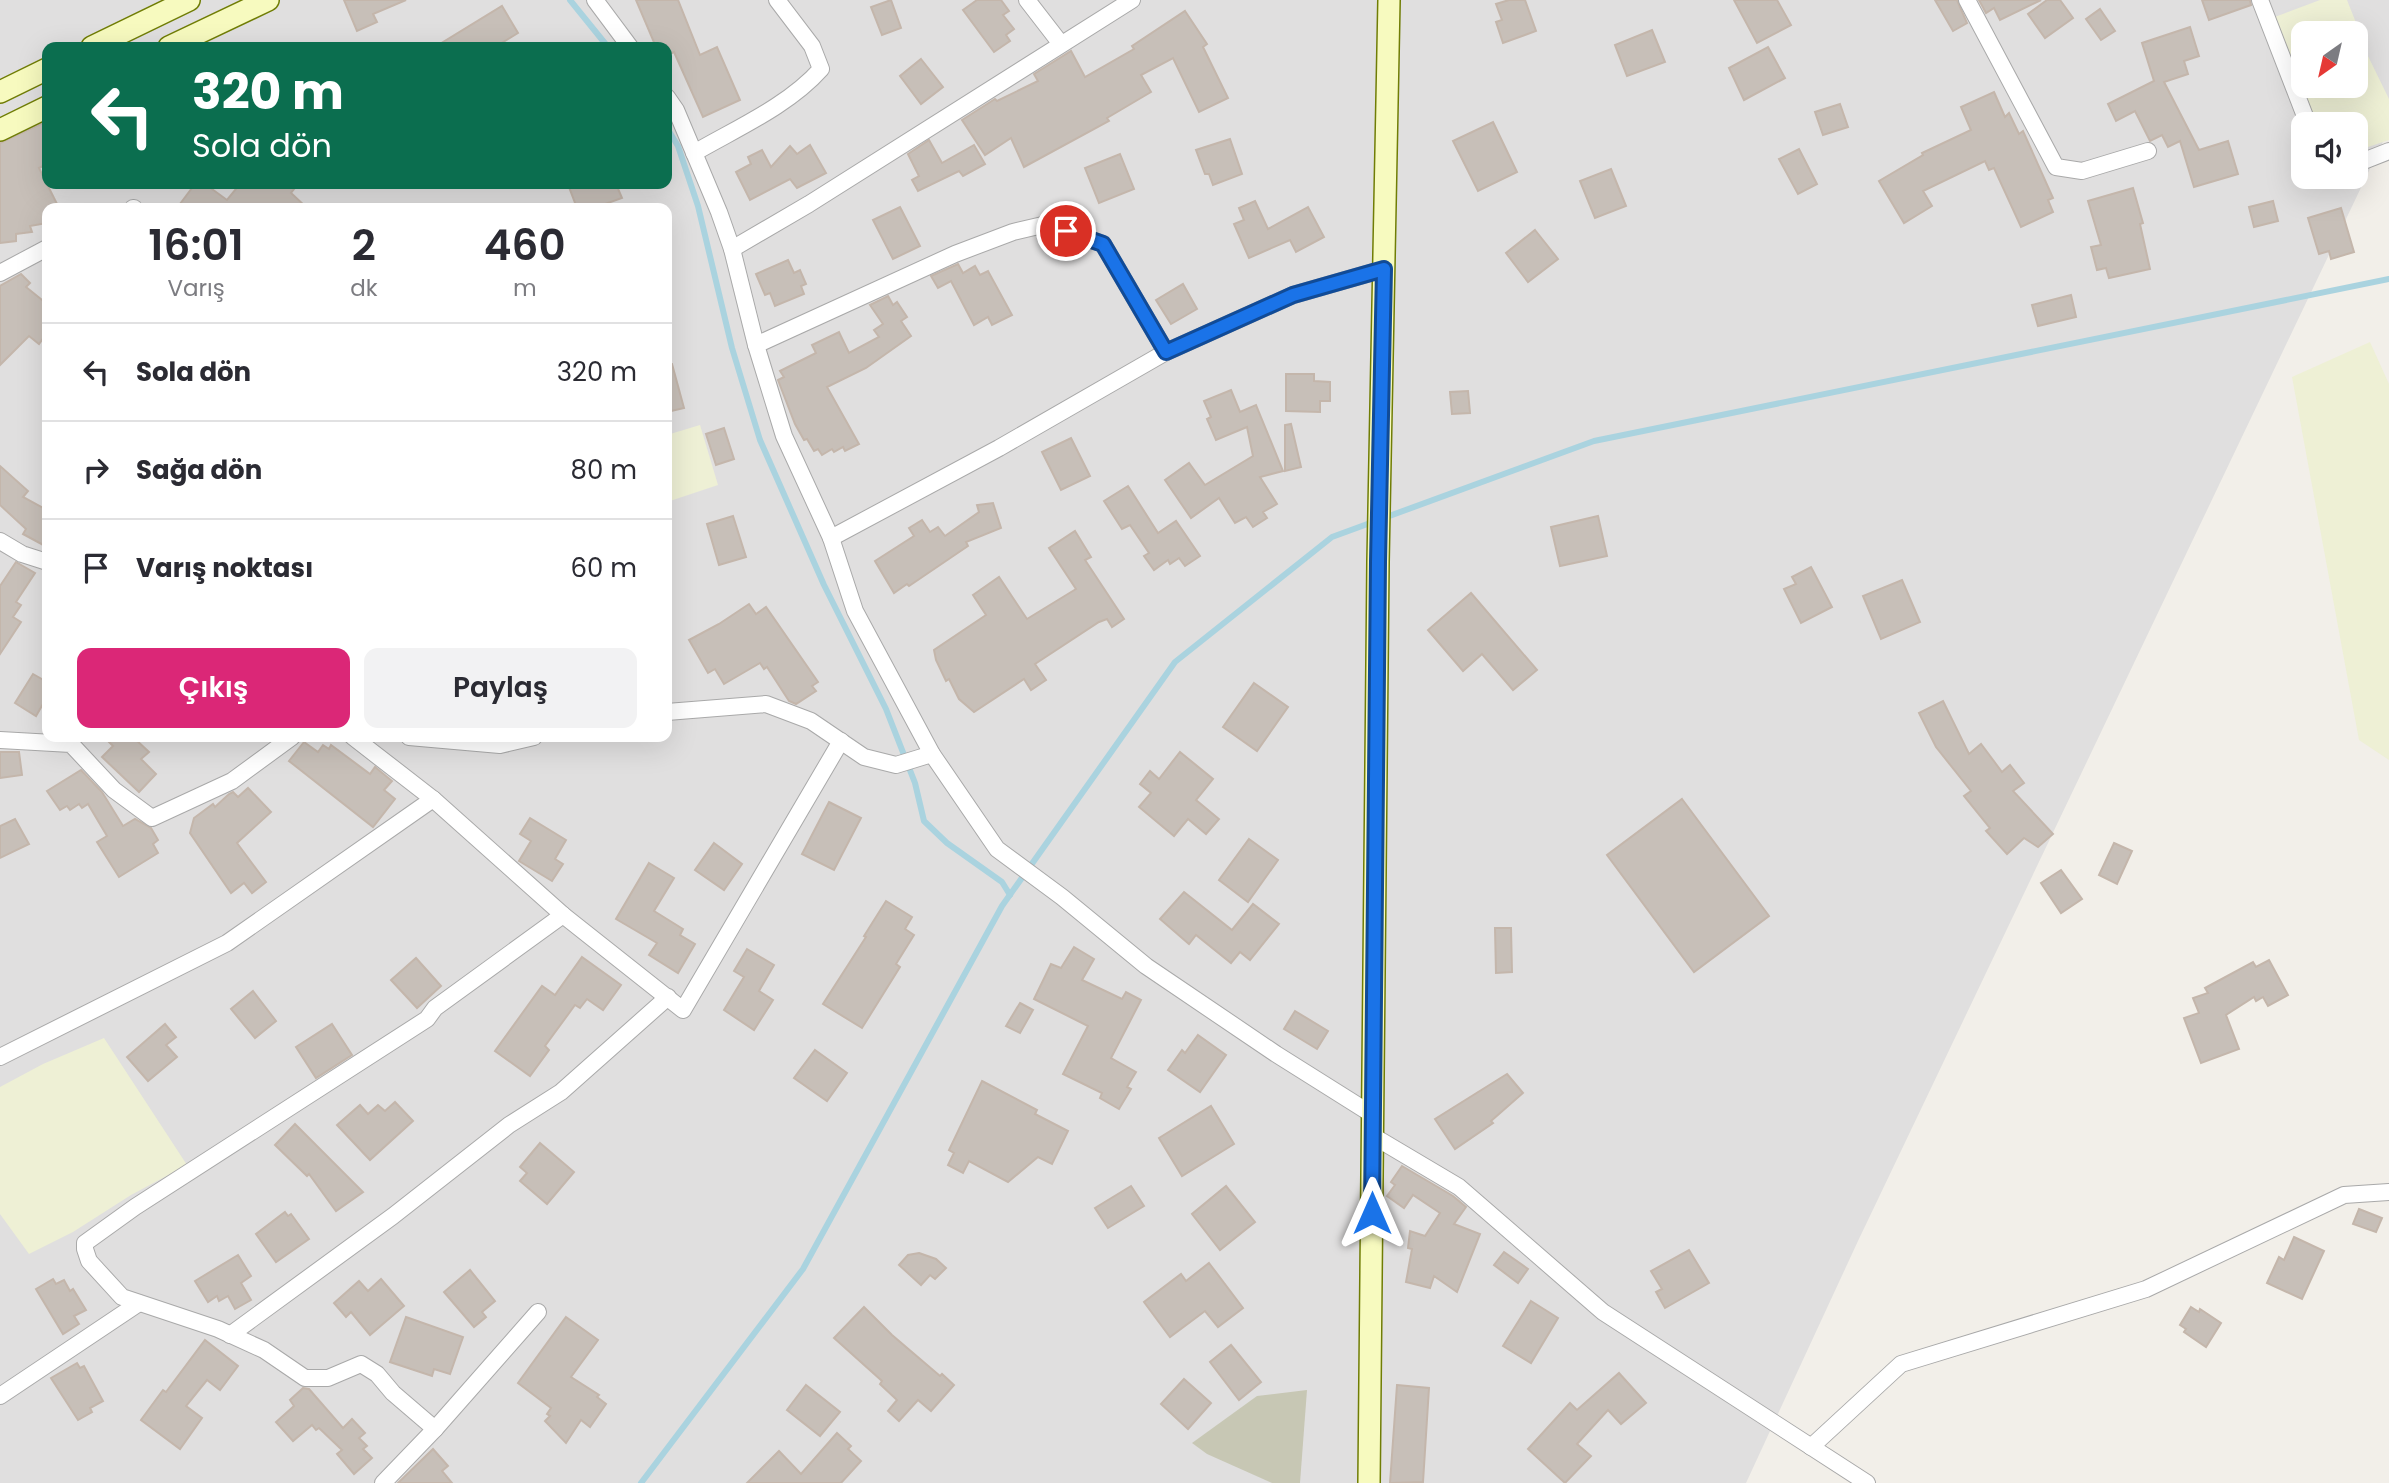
<!DOCTYPE html>
<html lang="tr">
<head>
<meta charset="utf-8">
<style>
  body { margin:0; font-family:Poppins,sans-serif; background:#f2f2f3; color:#2b2b33; height:100vh; display:flex; flex-direction:column; font-size:26px; white-space:nowrap }
  * { box-sizing:border-box; margin:0 }
  p { font-size:23px; color:#7c7c81 }
  .icon { flex:none; width:38px; height:38px; fill:none; stroke:currentColor; stroke-width:2; stroke-linecap:round; stroke-linejoin:round }
  .map { position:relative; flex:1; overflow:hidden }
  .sheet { position:absolute; left:42px; top:203px; width:630px; height:539px; display:flex; flex-direction:column; background:#fff; border-radius:14px; box-shadow:0 7px 28px #0002 }
  .sheet>* { flex:none }
  .guide { position:absolute; left:42px; top:42px; width:630px; height:147px; border-radius:14px; box-shadow:0 7px 28px #0002; background:#0b6e4f; color:#fff; overflow:hidden }
  .needle { width:46px; rotate:214deg }
  .fabs { position:absolute; left:2291px; top:21px; display:grid; gap:14px }
  .fabs a { display:grid; place-items:center; width:77px; height:77px; border-radius:14px; background:#fff; box-shadow:0 7px 28px #0002; font-size:35px }
  .pin { position:absolute; display:grid; place-items:center; width:60px; height:60px; color:#fff; margin:-30px; border:4px solid #fff; border-radius:50%; box-shadow:0 2px 7px #0007 }
  .me { position:absolute; width:77px; margin:-38px; rotate:0deg; stroke-linejoin:round; filter:drop-shadow(0 0 5px #0008) }
  .turn { display:flex; align-items:center; gap:24px; height:147px; padding:0 35px; font-size:32px }
  .turn .icon { width:91px; height:91px; stroke-width:2.5 }
  .turn b { display:block; font-size:49px; line-height:60px }
  .eta { display:flex; justify-content:space-evenly; align-items:center; height:119px; text-align:center }
  .eta b { font-size:42px; font-weight:600; line-height:49px }
  .primary-button { display:flex; gap:14px; margin-top:auto; padding:14px 35px }
  .primary-button a { flex:1; height:80px; border-radius:14px; background:#db2777; color:#fff; font-size:28px; font-weight:600; line-height:80px; text-align:center }
  .primary-button a+a { background:#f2f2f3; color:#2b2b33 }
  ul { padding:0; list-style:none }
  li { display:flex; align-items:center; gap:21px; height:98px; padding:0 35px; border-top:2px solid #e1e1e2 }
  li div { flex:1 }
  li b { display:block; font-size:26px }
  li em { font-style:normal }
  .map>svg:first-child { display:block }
  .residential { fill:#e0dfdf; fill-rule:evenodd }
  .construction { fill:#c7c7b4 }
  .farmland { fill:#eef0d5 }
  .lines { fill:none; stroke-linecap:round; stroke-linejoin:round }
  .stream { stroke:#aad3df; stroke-width:6 }
  .building { fill:#c7bfb8; stroke:#c4b6ab; stroke-width:2 }
  .street-casing { stroke:#a9a9a9; stroke-width:18 }
  .secondary-casing { stroke:#707d05; stroke-width:24 }
  .street { stroke:#fff; stroke-width:16 }
  .secondary { stroke:#f7fabf; stroke-width:21 }
  .route-casing { stroke:#114b97; stroke-width:18 }
  .route { stroke:#1a73e8; stroke-width:12 }
</style>
</head>
<body>
<div class="map">
<svg width="2389" height="1483" viewBox="0 0 2389 1483">
  <rect width="100%" height="100%" fill="#f2efe9"/>
  <!-- residential -->
  <path class="residential" d="M0 0H2389V129L1858 1241 1746 1483H0ZM2303 33H2356V86H2303ZM47 47H667V184H47ZM2303 124H2356V177H2303ZM47 208H667V737H47Z"/>
  <!-- construction -->
  <polygon class="construction" points="1307,1390 1300,1483 1272,1483 1207,1454 1192,1443 1257,1396"/>
  <!-- farmland -->
  <g class="farmland">
    <polygon points="2320,0 2347,0 2364,43 2356,46 2356,33 2303,33 2303,66 2295,69 2275,17"/>
    <polygon points="2359,52 2367,54 2389,99 2389,140 2356,151 2356,124 2316,124 2302,85 2303,83 2303,86 2356,86 2356,53"/>
    <polygon points="2370,342 2389,384 2389,760 2359,740 2292,377"/>
    <polygon points="700,425 718,485 667,502 667,435"/>
    <polygon points="104,1038 187,1165 131,1195 73,1232 29,1254 0,1214 0,1087 43,1064"/>
  </g>
  <g class="lines">
    <!-- stream -->
    <g class="stream">
      <polyline points="570,0 608,47"/>
      <polyline points="667,128 678,146 698,206 732,348 760,440 824,585 886,709 915,783 924,821 947,843 1002,882 1010,895"/>
      <polyline points="641,1483 803,1269 1002,906 1175,662 1332,537 1594,441 2389,279"/>
    </g>
  </g>
  <!-- building -->
  <g class="building">
    <polygon points="344,0 406,0 373,14 377,22 357,31"/>
    <polygon points="636,0 678,0 700,55 717,47 740,100 703,117 674,52 667,56 667,47 656,47"/>
    <polygon points="891,0 901,28 882,35 871,7"/>
    <polygon points="977,0 1001,0 1009,11 1003,15 1014,29 1006,35 1010,41 994,52 963,10"/>
    <polygon points="1509,0 1525,0 1536,31 1503,43 1496,22 1502,20 1496,4"/>
    <polygon points="1734,0 1777,0 1791,25 1757,43"/>
    <polygon points="1935,0 1957,0 1967,23 1953,31"/>
    <polygon points="1979,0 2041,0 2000,20 1994,8 1986,13"/>
    <polygon points="2047,0 2060,0 2073,18 2045,38 2028,14"/>
    <polygon points="2202,0 2250,0 2251,5 2209,20"/>
    <polygon points="502,6 518,33 495,47 435,47"/>
    <polygon points="2100,9 2115,31 2101,40 2086,19"/>
    <polygon points="1185,11 1207,44 1203,47 1228,98 1199,112 1173,58 1141,75 1151,92 1107,118 1109,121 1024,167 1011,138 985,155 962,120 995,99 997,101 1038,81 1034,74 1071,51 1085,77 1134,49 1132,46"/>
    <polygon points="2190,27 2199,56 2184,61 2188,74 2164,82 2199,150 2228,141 2238,174 2194,187 2180,141 2168,147 2162,135 2150,141 2135,111 2116,121 2108,104 2154,81 2142,43"/>
    <polygon points="1652,30 1665,62 1627,76 1615,45"/>
    <polygon points="1768,47 1785,78 1744,100 1729,68"/>
    <polygon points="921,59 943,87 921,104 900,76"/>
    <polygon points="1994,92 2005,117 2009,113 2019,134 2023,131 2053,198 2048,200 2053,212 2021,227 1994,168 1989,170 1985,161 1923,191 1932,206 1904,223 1879,181 1923,155 1922,153 1971,130 1961,107"/>
    <polygon points="1840,104 1848,127 1823,135 1815,112"/>
    <polygon points="47,121 47,164 39,168 59,208 47,208 47,223 30,226 32,232 16,234 16,241 0,243 0,143"/>
    <polygon points="1493,122 1517,172 1478,191 1453,141"/>
    <polygon points="1230,139 1242,174 1213,185 1209,174 1205,174 1196,150"/>
    <polygon points="929,140 942,163 974,145 985,164 963,176 959,171 918,191 912,180 919,176 908,154"/>
    <polygon points="810,145 826,173 797,188 790,179 750,200 736,172 751,164 748,157 762,150 771,167 790,146 797,154"/>
    <polygon points="1799,149 1817,184 1798,194 1779,159"/>
    <polygon points="1120,154 1134,189 1099,203 1085,168"/>
    <polygon points="1611,169 1626,206 1595,218 1580,181"/>
    <polygon points="195,184 205,184 227,200 240,184 298,184 291,193 307,208 177,208"/>
    <polygon points="578,184 587,184 589,188 601,184 616,184 622,198 594,208 577,208 569,187"/>
    <polygon points="2133,188 2143,223 2140,224 2150,269 2109,278 2106,268 2097,270 2091,247 2101,245 2088,201"/>
    <polygon points="1255,201 1268,229 1308,207 1324,237 1296,252 1290,240 1249,258 1234,224 1244,220 1239,208"/>
    <polygon points="2273,201 2278,221 2254,227 2249,207"/>
    <polygon points="900,207 920,246 893,259 873,220"/>
    <polygon points="2341,208 2354,252 2331,259 2329,251 2319,254 2308,218"/>
    <polygon points="1535,230 1558,259 1528,282 1506,253"/>
    <polygon points="788,260 794,273 800,270 806,284 801,286 804,294 775,306 770,293 765,295 756,274"/>
    <polygon points="958,264 963,273 975,266 980,275 988,271 1012,315 992,325 988,317 974,325 951,281 938,288 931,276"/>
    <polygon points="21,274 30,283 26,287 47,304 47,333 39,344 29,336 0,365 0,286"/>
    <polygon points="1183,284 1197,309 1171,324 1156,300"/>
    <polygon points="2071,295 2076,317 2038,326 2032,305"/>
    <polygon points="888,296 893,305 897,302 907,317 901,321 911,336 866,368 827,387 859,444 845,451 843,447 834,452 832,449 822,455 818,449 814,451 807,439 804,440 795,424 778,380 784,377 780,371 816,353 812,345 839,332 849,353 879,337 874,330 883,324 870,305"/>
    <polygon points="667,364 672,364 684,408 667,412"/>
    <polygon points="1286,374 1314,374 1314,381 1330,382 1330,401 1320,401 1320,412 1286,411"/>
    <polygon points="1231,390 1240,412 1256,405 1283,471 1260,477 1277,504 1263,512 1267,518 1253,527 1246,517 1235,523 1219,498 1191,518 1165,480 1189,463 1205,485 1253,456 1247,427 1216,440 1207,419 1211,417 1204,401"/>
    <polygon points="1468,391 1470,413 1452,414 1450,392"/>
    <polygon points="1291,424 1301,467 1285,471 1285,425"/>
    <polygon points="724,428 734,459 716,465 706,434"/>
    <polygon points="1071,438 1090,476 1061,490 1042,452"/>
    <polygon points="0,466 28,491 23,497 47,510 47,547 23,534 26,529 0,505"/>
    <polygon points="1128,486 1158,533 1176,521 1200,556 1185,566 1179,558 1170,564 1168,560 1154,570 1144,556 1149,553 1130,525 1122,529 1104,501"/>
    <polygon points="993,503 1001,528 966,542 968,546 909,586 907,584 894,593 875,561 914,536 909,528 922,520 930,532 938,527 945,536 979,512 977,505"/>
    <polygon points="733,516 746,557 719,565 707,524"/>
    <polygon points="1598,516 1607,556 1560,566 1551,527"/>
    <polygon points="1075,531 1091,557 1085,560 1124,619 1112,627 1107,619 1099,622 1035,664 1046,680 1031,690 1024,679 974,712 959,699 949,679 946,681 936,660 934,650 986,615 973,595 999,577 1027,619 1076,589 1049,548"/>
    <polygon points="16,562 35,573 16,602 21,605 13,617 21,622 0,654 0,586"/>
    <polygon points="1811,567 1832,607 1801,623 1784,589 1796,584 1792,577"/>
    <polygon points="1902,580 1920,622 1881,639 1863,596"/>
    <polygon points="1471,593 1537,670 1513,690 1482,654 1463,671 1428,630"/>
    <polygon points="749,604 756,614 766,607 818,682 812,686 816,691 796,704 789,701 767,667 764,669 760,663 724,684 715,669 708,673 689,640 719,624"/>
    <polygon points="33,674 47,682 47,697 36,716 15,703"/>
    <polygon points="1254,683 1288,707 1257,751 1223,727"/>
    <polygon points="1943,701 1969,754 1981,744 2002,772 2010,765 2024,783 2013,791 2053,834 2038,847 2024,838 2007,854 1986,831 1990,828 1964,796 1971,791 1936,747 1919,713"/>
    <polygon points="104,737 133,737 149,752 141,759 156,774 139,792 102,757 113,746"/>
    <polygon points="304,742 318,752 323,745 329,749 331,745 370,774 375,767 392,781 384,790 395,799 373,827 289,761"/>
    <polygon points="0,752 19,752 22,775 0,778"/>
    <polygon points="1180,752 1213,779 1196,800 1219,819 1206,834 1188,819 1174,836 1139,807 1151,793 1140,784 1150,771 1159,779"/>
    <polygon points="81,770 102,792 123,826 135,819 151,828 158,840 153,844 158,853 119,877 97,842 107,836 88,804 82,808 79,804 70,810 67,806 60,810 47,791"/>
    <polygon points="248,788 271,812 237,843 266,882 252,893 244,883 231,893 190,833 194,818 213,804 215,807 229,794 233,792 238,797"/>
    <polygon points="1682,799 1769,916 1694,972 1607,855"/>
    <polygon points="829,802 861,818 834,870 802,854"/>
    <polygon points="530,818 566,840 555,859 563,864 552,881 519,861 531,841 520,834"/>
    <polygon points="15,819 29,844 0,858 0,826"/>
    <polygon points="1249,839 1278,860 1248,902 1219,880"/>
    <polygon points="714,843 742,864 724,890 695,870"/>
    <polygon points="2114,843 2132,851 2117,884 2099,875"/>
    <polygon points="649,863 674,878 654,911 683,929 680,935 695,944 678,973 649,955 657,943 616,919"/>
    <polygon points="2061,870 2082,899 2061,913 2041,883"/>
    <polygon points="1184,892 1232,930 1253,904 1279,924 1250,960 1240,952 1231,963 1196,935 1189,944 1160,919"/>
    <polygon points="886,901 912,917 905,929 914,935 896,964 900,967 862,1028 823,1004 866,937 864,936"/>
    <polygon points="1495,928 1511,928 1512,972 1496,973"/>
    <polygon points="1074,947 1094,959 1082,980 1122,999 1126,992 1141,1000 1111,1058 1136,1072 1127,1087 1131,1089 1119,1109 1100,1098 1102,1093 1063,1074 1088,1026 1034,999 1051,964 1061,968"/>
    <polygon points="747,949 774,965 759,991 773,1000 754,1030 724,1010 744,977 734,971"/>
    <polygon points="582,957 621,985 603,1010 587,999 580,1008 575,1005 545,1046 549,1050 530,1076 495,1051 542,986 555,995"/>
    <polygon points="416,958 441,986 417,1008 391,980"/>
    <polygon points="2269,960 2288,995 2268,1006 2263,997 2256,1001 2254,997 2226,1015 2239,1049 2201,1063 2184,1018 2199,1013 2193,998 2208,993 2205,988 2253,962 2256,967"/>
    <polygon points="253,991 276,1021 255,1038 231,1009"/>
    <polygon points="1020,1003 1033,1010 1020,1033 1006,1026"/>
    <polygon points="1295,1011 1328,1031 1317,1049 1284,1029"/>
    <polygon points="165,1024 176,1037 166,1045 177,1057 148,1081 127,1057"/>
    <polygon points="332,1024 352,1055 316,1078 296,1047"/>
    <polygon points="1198,1035 1226,1055 1200,1092 1168,1070 1182,1050 1185,1053"/>
    <polygon points="815,1050 847,1073 827,1101 794,1078"/>
    <polygon points="1507,1074 1523,1093 1491,1121 1493,1123 1455,1149 1435,1119"/>
    <polygon points="982,1081 1037,1110 1035,1114 1068,1131 1052,1164 1038,1157 1008,1182 969,1161 963,1173 948,1165 954,1153 949,1150"/>
    <polygon points="395,1102 413,1121 370,1160 337,1125 360,1105 368,1114 378,1105 385,1111"/>
    <polygon points="1211,1106 1234,1144 1182,1176 1159,1138"/>
    <polygon points="295,1124 363,1192 336,1211 309,1174 307,1176 275,1145"/>
    <polygon points="540,1143 574,1172 547,1204 520,1181 527,1173 520,1167"/>
    <polygon points="1402,1166 1453,1196 1466,1207 1454,1224 1480,1234 1457,1292 1434,1276 1430,1288 1406,1282 1412,1249 1408,1248 1410,1231 1425,1236 1440,1213 1413,1195 1404,1208 1387,1196 1395,1185 1391,1182"/>
    <polygon points="1131,1186 1144,1206 1108,1228 1095,1208"/>
    <polygon points="1226,1186 1255,1222 1220,1250 1192,1214"/>
    <polygon points="2359,1209 2382,1218 2376,1232 2353,1224"/>
    <polygon points="285,1212 288,1216 291,1214 309,1239 276,1262 256,1234"/>
    <polygon points="2294,1237 2324,1251 2302,1299 2267,1283 2279,1257 2284,1260"/>
    <polygon points="1689,1250 1709,1283 1665,1308 1656,1292 1662,1289 1651,1271"/>
    <polygon points="1504,1252 1528,1269 1518,1283 1494,1265"/>
    <polygon points="919,1253 936,1259 946,1268 935,1279 930,1275 921,1285 899,1265 908,1255"/>
    <polygon points="238,1255 251,1276 241,1283 251,1300 235,1309 228,1296 219,1301 217,1296 208,1302 195,1281"/>
    <polygon points="1209,1263 1243,1308 1218,1327 1205,1311 1170,1337 1144,1302 1181,1274 1186,1281"/>
    <polygon points="470,1270 495,1301 482,1312 486,1317 474,1327 444,1292"/>
    <polygon points="53,1279 56,1284 64,1280 70,1291 73,1289 86,1310 74,1316 79,1324 63,1334 36,1289"/>
    <polygon points="381,1279 404,1306 370,1335 351,1312 346,1317 334,1303 359,1281 368,1291"/>
    <polygon points="1531,1301 1558,1318 1531,1363 1503,1346"/>
    <polygon points="864,1307 892,1335 940,1376 942,1374 954,1385 931,1411 918,1400 899,1421 888,1411 897,1400 880,1384 882,1381 834,1338"/>
    <polygon points="2191,1307 2199,1312 2200,1309 2221,1323 2206,1347 2184,1332 2186,1329 2180,1325"/>
    <polygon points="406,1317 463,1337 450,1374 434,1369 432,1376 390,1362"/>
    <polygon points="566,1317 598,1340 571,1377 599,1395 597,1397 606,1404 590,1427 581,1420 566,1443 545,1421 550,1416 547,1414 551,1408 518,1383"/>
    <polygon points="205,1340 238,1366 220,1390 207,1380 186,1406 202,1418 180,1449 141,1420 163,1390 166,1392"/>
    <polygon points="1231,1345 1261,1382 1239,1400 1210,1362"/>
    <polygon points="77,1363 80,1368 84,1366 103,1401 90,1408 92,1412 78,1420 51,1378"/>
    <polygon points="1619,1373 1646,1403 1621,1424 1608,1410 1577,1444 1591,1456 1565,1483 1528,1449 1570,1403 1577,1410"/>
    <polygon points="1184,1379 1211,1403 1188,1429 1161,1404"/>
    <polygon points="806,1385 840,1412 820,1436 787,1410"/>
    <polygon points="1397,1385 1429,1388 1423,1482 1390,1483"/>
    <polygon points="303,1388 309,1389 343,1428 352,1419 365,1433 359,1438 367,1446 363,1449 372,1458 354,1474 337,1454 342,1450 319,1428 316,1430 312,1425 293,1441 276,1422 294,1406 290,1400"/>
    <polygon points="837,1433 851,1446 848,1449 861,1461 841,1483 747,1483 779,1451 801,1474"/>
    <polygon points="433,1449 448,1466 442,1471 452,1483 398,1483"/>
  </g>
  <g class="lines">
    <!-- street casing -->
    <g class="street-casing">
      <g id="street">
        <polyline points="595,0 630,47"/>
        <polyline points="1027,0 1061,44"/>
        <polyline points="1967,0 2056,167 2082,171 2148,151"/>
        <polyline points="2260,0 2308,124"/>
        <polyline points="667,97 676,110 719,212 732,249 756,345 784,436 831,538 855,611 932,754 997,849 1062,897 1146,966 1276,1054 1373,1115"/>
        <path d="M694 153C737 128 788 106 821 69L812 46 777 0"/>
        <polyline points="2356,164 2389,151"/>
        <polyline points="133,208 134,208"/>
        <polyline points="732,249 809,204 1132,0"/>
        <polyline points="0,273 47,248"/>
        <polyline points="756,345 955,254 1013,232 1047,224 1103,244 1166,352"/>
        <polyline points="831,538 999,448 1166,352 1293,295 1384,269"/>
        <polyline points="0,541 22,554 47,562"/>
        <polyline points="667,712 766,704 811,721 864,757 896,765 932,754"/>
        <polyline points="353,737 433,799 563,915 683,1010 841,741"/>
        <polyline points="409,737 500,745 534,737"/>
        <polyline points="0,740 71,744 114,790 152,818 232,781 292,737"/>
        <polyline points="0,1057 227,943 433,799"/>
        <polyline points="1373,1136 1459,1187 1603,1312 1867,1483"/>
        <polyline points="230,1335 393,1216 509,1125 561,1092 668,997"/>
        <polyline points="0,1396 139,1303"/>
        <polyline points="435,1429 393,1393 377,1374 361,1364 328,1378 305,1378 264,1350 218,1329 122,1297 89,1261 85,1249 85,1243 135,1207 427,1019 435,1008 563,915"/>
        <polyline points="1811,1447 1901,1364 2146,1289 2344,1195 2389,1192"/>
        <polyline points="383,1483 435,1429 538,1312"/>
      </g>
    </g>
    <!-- secondary casing -->
    <g class="secondary-casing">
      <g id="secondary">
        <polyline points="92,47 189,0"/>
        <polyline points="169,47 268,0"/>
        <polyline points="0,92 47,69"/>
        <polyline points="0,130 47,107"/>
        <polyline points="1369,1483 1378,562 1389,0"/>
      </g>
    </g>
    <!-- street -->
    <use href="#street" class="street"/>
    <!-- secondary -->
    <use href="#secondary" class="secondary"/>
  </g>
  <g class="lines">
    <!-- route casing -->
    <g class="route-casing">
      <polyline id="route" points="1066,231 1103,244 1166,352 1293,295 1384,269 1378,562 1372,1213"/>
    </g>
    <!-- route -->
    <use href="#route" class="route"/>
  </g>
</svg>
<div class="fabs">
<a><svg class="needle" viewBox="-14 -14 28 28"><path d="M0-13l5 13h-10z" fill="#e53935"/><path d="M0 13l5-13h-10z" fill="#7c7c81"/></svg></a>
<a><svg class="icon" aria-label="sound" viewBox="0 0 24 24"><path d="M4 9h4l5-4v14l-5-4H4zM17 9q2 3 0 6"/></svg></a>
</div>
<div class="pin" style="left:1066px;top:231px;background:#d93025"><svg class="icon" aria-label="arrive" viewBox="0 0 24 24"><path d="M6 21V4h12l-3 4 3 4H6"/></svg></div>
<svg class="me" style="left:1372px;top:1213px" viewBox="-20 -20 40 40"><path d="M0-17L14 15 0 8-14 15z" fill="#1a73e8" stroke="#fff" stroke-width="4"/></svg>
<div class="guide">
<div class="turn"><svg class="icon" aria-label="left" viewBox="0 0 24 24"><path d="M17 20v-9H6M10 6l-5 5 5 5"/></svg><div><b>320 m</b>Sola dön</div></div>
</div>
<section class="sheet">
<div class="eta">
<div><b>16:01</b><p>Varış</p></div>
<div><b>2</b><p>dk</p></div>
<div><b>460</b><p>m</p></div>
</div>
<ul>
<li><svg class="icon" aria-label="left" viewBox="0 0 24 24"><path d="M17 20v-9H6M10 6l-5 5 5 5"/></svg><div><b>Sola dön</b></div><em>320 m</em></li>
<li><svg class="icon" aria-label="right" viewBox="0 0 24 24"><path d="M7 20v-9h11M14 6l5 5-5 5"/></svg><div><b>Sağa dön</b></div><em>80 m</em></li>
<li><svg class="icon" aria-label="arrive" viewBox="0 0 24 24"><path d="M6 21V4h12l-3 4 3 4H6"/></svg><div><b>Varış noktası</b></div><em>60 m</em></li>
</ul>
<div class="primary-button"><a>Çıkış</a><a>Paylaş</a></div>
</section>
</div>
</body>
</html>
